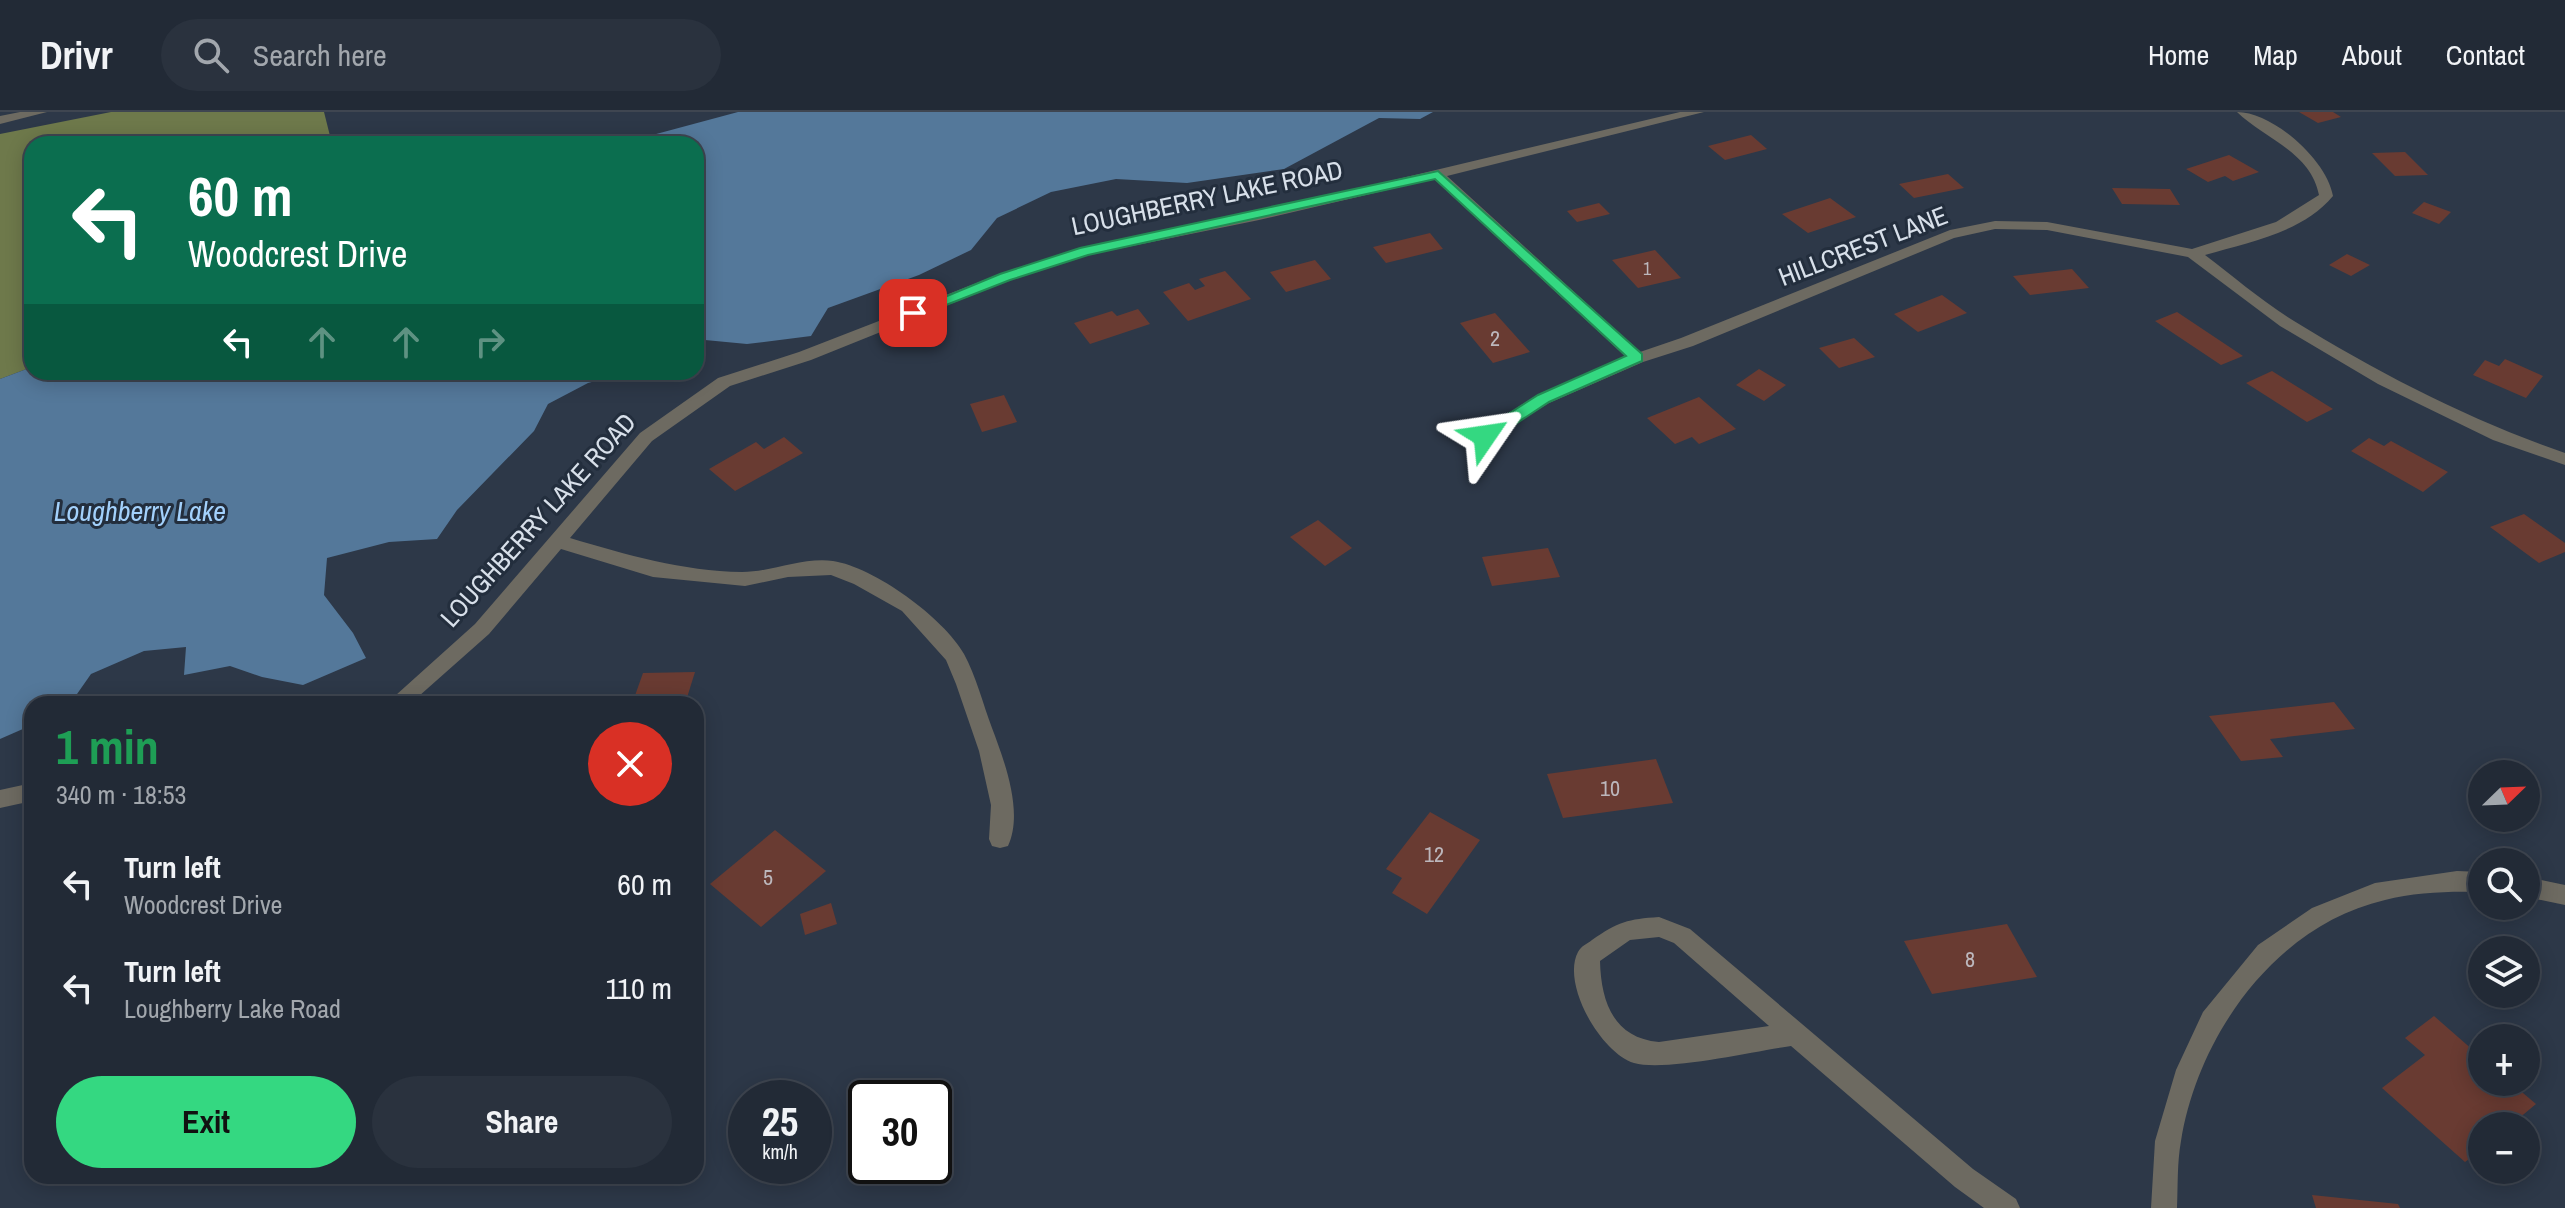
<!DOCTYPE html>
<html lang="en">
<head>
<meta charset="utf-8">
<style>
  body { margin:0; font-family:"Archivo Narrow",sans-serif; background:#2a323e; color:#f1f3f6; height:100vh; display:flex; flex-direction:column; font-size:30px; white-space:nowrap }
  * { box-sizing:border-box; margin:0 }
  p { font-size:26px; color:#a2a7ad }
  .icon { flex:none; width:44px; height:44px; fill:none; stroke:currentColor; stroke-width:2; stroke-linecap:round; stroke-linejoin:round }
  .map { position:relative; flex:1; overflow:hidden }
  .panel { position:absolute; left:24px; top:584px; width:680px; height:488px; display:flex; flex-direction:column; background:#222a36; border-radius:24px; box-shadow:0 4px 20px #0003,0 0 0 2px #3f4651 }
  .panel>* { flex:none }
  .banner { position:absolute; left:24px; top:24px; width:680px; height:244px; border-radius:24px; box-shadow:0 4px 20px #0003,0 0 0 2px #3f4651; background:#0b6e4f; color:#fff; overflow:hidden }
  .needle { width:52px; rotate:67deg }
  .buttons { position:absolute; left:2468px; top:648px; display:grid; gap:16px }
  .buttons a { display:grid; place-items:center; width:72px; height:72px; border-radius:50%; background:#222a36; box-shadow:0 4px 20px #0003,0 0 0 2px #3f4651; font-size:40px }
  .speed { position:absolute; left:728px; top:968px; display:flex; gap:16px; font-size:40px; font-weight:700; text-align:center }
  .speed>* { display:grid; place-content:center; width:104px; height:104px; border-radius:50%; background:#222a36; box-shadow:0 4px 20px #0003,0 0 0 2px #3f4651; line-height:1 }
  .speed small { font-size:20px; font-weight:400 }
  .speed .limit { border:4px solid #111; border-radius:12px; background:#fff; color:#111 }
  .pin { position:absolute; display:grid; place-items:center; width:68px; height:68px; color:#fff; margin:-34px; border-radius:16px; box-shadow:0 4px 12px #0006 }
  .me { position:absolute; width:88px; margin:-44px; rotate:58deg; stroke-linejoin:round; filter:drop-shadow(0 0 6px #0008) }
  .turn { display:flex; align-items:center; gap:28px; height:168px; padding:0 32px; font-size:36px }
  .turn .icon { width:104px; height:104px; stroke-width:2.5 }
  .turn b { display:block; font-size:56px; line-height:68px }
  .lanes { display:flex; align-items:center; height:76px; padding:0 32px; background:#0003; justify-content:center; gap:40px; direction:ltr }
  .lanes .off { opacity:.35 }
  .round { display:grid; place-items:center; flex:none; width:84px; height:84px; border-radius:42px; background:#2a323e }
  .summary { display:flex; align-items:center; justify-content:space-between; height:136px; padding:0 32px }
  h1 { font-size:48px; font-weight:700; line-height:60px; color:#1e9e55 }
  .primary-button { display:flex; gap:16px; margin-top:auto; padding:16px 32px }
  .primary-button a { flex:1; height:92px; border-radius:48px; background:#34d881; color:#111; font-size:32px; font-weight:700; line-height:92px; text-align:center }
  .primary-button a+a { background:#2a323e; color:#f1f3f6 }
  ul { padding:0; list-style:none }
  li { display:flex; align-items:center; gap:24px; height:104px; padding:0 32px }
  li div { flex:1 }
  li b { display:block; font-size:30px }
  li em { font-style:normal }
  header { display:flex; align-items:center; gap:48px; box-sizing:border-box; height:112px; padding:0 40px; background:#222a36; border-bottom:2px solid #3f4651 }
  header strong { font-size:38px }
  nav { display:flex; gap:44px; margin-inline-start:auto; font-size:28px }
  .search { width:560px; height:72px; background:#2a323e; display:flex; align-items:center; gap:20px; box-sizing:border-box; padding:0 28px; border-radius:44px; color:#a2a7ad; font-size:30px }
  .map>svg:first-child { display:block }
  .forest { fill:#6e794b }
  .water { fill:#54789a }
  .building { fill:#693b32 }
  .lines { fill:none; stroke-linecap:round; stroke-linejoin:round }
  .minor { fill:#6d6a61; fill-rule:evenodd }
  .route { fill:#34d881; stroke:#228c54; stroke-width:2 }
  .labels { text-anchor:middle; stroke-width:6; stroke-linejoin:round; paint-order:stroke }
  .far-number-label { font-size:18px; fill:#bcb7bc }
  .number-label { font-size:22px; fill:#bcb7bc }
  .street-label { font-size:26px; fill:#d8e0ea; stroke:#232e3d }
  .water-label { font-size:28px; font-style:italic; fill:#a3d1fc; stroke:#232e3d }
</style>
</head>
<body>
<header>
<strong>Drivr</strong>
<div class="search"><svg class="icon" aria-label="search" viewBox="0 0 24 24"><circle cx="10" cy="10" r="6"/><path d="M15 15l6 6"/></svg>Search here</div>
<nav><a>Home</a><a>Map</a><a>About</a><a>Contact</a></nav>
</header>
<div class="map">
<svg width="2565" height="1096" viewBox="0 0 2565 1096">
  <rect width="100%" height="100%" fill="#2d3848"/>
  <!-- forest -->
  <polygon class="forest" points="111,0 324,0 332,32 32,32 32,255 0,267 0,22"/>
  <!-- water -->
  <g class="water">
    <polygon points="738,0 1433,0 1420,7 1379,6 1284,57 1187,71 1116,67 1051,80 997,106 971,138 919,163 828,196 811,224 747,232 705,228 696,232 696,32 619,32"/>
    <polygon points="32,255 32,260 629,260 588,271 548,292 534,319 457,398 437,427 389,430 327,446 324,483 353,521 366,546 303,573 262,565 230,554 184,563 186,535 144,539 91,562 70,592 32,592 32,613 0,627 0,267"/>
  </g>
  <!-- building -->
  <g class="building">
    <polygon points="2299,0 2333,0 2341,5 2318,11"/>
    <polygon points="1751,23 1767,37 1725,48 1708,34"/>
    <polygon points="2405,40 2428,63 2395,64 2372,41"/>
    <polygon points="2229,43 2259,60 2233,69 2225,64 2208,70 2186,57"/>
    <polygon points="1948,62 1964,76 1914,86 1899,72"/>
    <polygon points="2112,76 2170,77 2180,93 2122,92"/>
    <polygon points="1830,86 1856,105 1808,121 1782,102"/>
    <polygon points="2424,90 2451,100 2439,112 2412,101"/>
    <polygon points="1599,91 1610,102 1577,110 1567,99"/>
    <polygon points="1430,121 1443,137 1386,151 1373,135"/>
    <polygon points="1655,138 1681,166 1638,176 1612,148"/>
    <polygon points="2347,142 2370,153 2351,164 2329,153"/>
    <polygon points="1315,148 1331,167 1286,180 1270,160"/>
    <polygon points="2072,157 2089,176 2030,183 2013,164"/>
    <polygon points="1225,159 1251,187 1188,209 1163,180 1189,171 1195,178 1205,174 1199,167"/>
    <polygon points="1942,183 1967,201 1918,220 1894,202"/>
    <polygon points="1138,197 1150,212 1090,232 1074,211 1112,199 1117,204"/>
    <polygon points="2177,200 2243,244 2221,253 2155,209"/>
    <polygon points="1495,201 1530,240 1493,251 1460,211"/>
    <polygon points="1854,226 1875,245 1839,256 1819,236"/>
    <polygon points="2505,247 2543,264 2526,286 2473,263 2485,248 2499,254"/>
    <polygon points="1759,257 1786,273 1764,289 1736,273"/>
    <polygon points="2272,259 2333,297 2307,310 2246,271"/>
    <polygon points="1004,283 1017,310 982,320 970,292"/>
    <polygon points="1699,285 1736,317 1699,332 1692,325 1675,332 1647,306"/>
    <polygon points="784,325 803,341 735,379 709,357 756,330 764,337"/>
    <polygon points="2369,326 2384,334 2391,329 2448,360 2423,380 2351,339"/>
    <polygon points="2524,402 2565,431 2565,440 2539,451 2490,415"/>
    <polygon points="1318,408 1352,436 1325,454 1290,425"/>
    <polygon points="1548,436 1560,465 1492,474 1482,445"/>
    <polygon points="695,560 685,592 632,592 643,561"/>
    <polygon points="2334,590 2355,617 2270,627 2283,645 2241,649 2209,604"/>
    <polygon points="1656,647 1673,691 1563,706 1547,662"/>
    <polygon points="1430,700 1480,728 1427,802 1392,781 1402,766 1386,757"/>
    <polygon points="775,718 826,759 761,815 710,772"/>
    <polygon points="831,791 837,812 805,823 800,802"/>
    <polygon points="2007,812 2037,865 1932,882 1904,829"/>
    <polygon points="2434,904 2482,946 2482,970 2510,970 2536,992 2518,1007 2539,1025 2526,1036 2526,1014 2482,1014 2482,1037 2465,1050 2382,976 2425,943 2405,926"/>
    <polygon points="2312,1083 2398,1092 2400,1096 2316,1096"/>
  </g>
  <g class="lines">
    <!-- minor -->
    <g class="minor">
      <polygon points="20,0 47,0 0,12 0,4"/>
      <path d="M1680 0H1704L1447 64 1640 240 1681 226 1950 118 1995 109 2047 110 2192 137 2276 110 2319 83C2311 40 2265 27 2237 0 2273 0 2327 48 2333 84 2302 121 2249 130 2205 143 2234 165 2263 190 2294 209 2380 262 2470 308 2565 341V353L2493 328 2378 272 2280 214 2188 145 2047 118 1995 117 1954 126 1693 234 1643 250 1549 291 1485 330 1476 324 1479 320 1537 283 1626 245 1434 67 1259 108 1088 143 1010 168 811 248 730 274 652 329 570 426C627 443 682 459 742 460 772 460 802 445 833 449 874 455 944 506 964 542 976 564 983 592 992 616 1004 648 1024 700 1008 734L1000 736 992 734 989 727 991 693 979 639 956 572 946 548 902 499 854 472 831 463 788 465 745 474 653 465 561 437 489 522 410 592H386L475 512 640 321 718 266 799 240 1000 162 1080 136 1259 100Z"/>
      <polygon points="32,671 32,689 0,696 0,678"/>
      <path d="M2457 759 2482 760V780C2451 779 2416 780 2385 788 2276 813 2198 923 2181 1029 2177 1051 2178 1074 2177 1096H2151L2155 1029 2176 958 2203 900 2258 833 2312 796 2375 771Z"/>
      <polygon points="2526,765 2565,773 2565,793 2526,785"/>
      <path d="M1659 805 1690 817 1973 1057 2016 1087 2020 1096H1984L1955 1075 1791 934C1755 939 1665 960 1634 951 1601 941 1561 872 1578 840 1581 834 1587 832 1592 828 1618 810 1628 807 1659 805ZM1659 825 1674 831 1769 914 1659 930C1613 926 1601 889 1600 849L1630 828Z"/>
    </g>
  </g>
  <!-- route -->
  <polygon class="route" points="1438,59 1642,242 1642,249 1549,290 1491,328 1480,328 1480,320 1538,283 1626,244 1435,67 1088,143 1010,168 918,204 908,204 906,201 1000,162 1080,136"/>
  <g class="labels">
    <!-- far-number labels -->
    <g class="far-number-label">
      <text x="1647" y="163">1</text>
    </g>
    <!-- number labels -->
    <g class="number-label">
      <text x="1495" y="234">2</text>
      <text x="1610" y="684">10</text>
      <text x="1434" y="750">12</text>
      <text x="768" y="773">5</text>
      <text x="1970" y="855">8</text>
    </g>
    <!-- street labels -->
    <g class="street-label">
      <text transform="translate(1207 86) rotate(-12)" y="9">LOUGHBERRY LAKE ROAD</text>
      <text transform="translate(1863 134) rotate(-21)" y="9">HILLCREST LANE</text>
      <text transform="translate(538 408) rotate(-48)" y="9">LOUGHBERRY LAKE ROAD</text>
    </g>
    <!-- water labels -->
    <g class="water-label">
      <text x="140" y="409">Loughberry Lake</text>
    </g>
  </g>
</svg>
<div class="buttons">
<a><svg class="needle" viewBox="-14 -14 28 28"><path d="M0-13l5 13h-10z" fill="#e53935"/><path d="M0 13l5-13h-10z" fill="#a2a7ad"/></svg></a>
<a><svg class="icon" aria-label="search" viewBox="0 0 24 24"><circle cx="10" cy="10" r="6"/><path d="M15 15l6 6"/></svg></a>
<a><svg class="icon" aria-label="layers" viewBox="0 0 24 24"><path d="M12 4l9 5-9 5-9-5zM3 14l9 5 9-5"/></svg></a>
<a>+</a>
<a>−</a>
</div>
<div class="speed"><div>25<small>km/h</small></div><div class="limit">30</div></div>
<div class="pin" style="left:913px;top:201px;background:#d93025"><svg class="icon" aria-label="arrive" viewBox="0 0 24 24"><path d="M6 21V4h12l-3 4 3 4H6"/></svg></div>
<svg class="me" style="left:1485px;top:324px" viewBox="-20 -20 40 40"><path d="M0-17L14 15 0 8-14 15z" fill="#34d881" stroke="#fff" stroke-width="4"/></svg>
<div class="banner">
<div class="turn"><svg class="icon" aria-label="left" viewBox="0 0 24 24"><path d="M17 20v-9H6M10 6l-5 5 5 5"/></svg><div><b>60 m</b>Woodcrest Drive</div></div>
<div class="lanes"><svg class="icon" aria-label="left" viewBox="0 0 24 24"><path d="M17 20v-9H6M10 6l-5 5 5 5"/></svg><svg class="icon off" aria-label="ahead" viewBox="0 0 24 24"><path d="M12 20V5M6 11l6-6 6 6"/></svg><svg class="icon off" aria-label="ahead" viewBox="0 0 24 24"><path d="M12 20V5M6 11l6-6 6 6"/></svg><svg class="icon off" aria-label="right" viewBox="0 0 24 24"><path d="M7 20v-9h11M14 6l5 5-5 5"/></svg></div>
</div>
<section class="panel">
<div class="summary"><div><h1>1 min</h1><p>340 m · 18:53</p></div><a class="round" style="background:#d93025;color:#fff"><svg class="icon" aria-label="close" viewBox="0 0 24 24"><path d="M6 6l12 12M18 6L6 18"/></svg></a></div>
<ul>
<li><svg class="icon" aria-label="left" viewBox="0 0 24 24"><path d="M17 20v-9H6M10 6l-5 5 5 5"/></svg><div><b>Turn left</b><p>Woodcrest Drive</p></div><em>60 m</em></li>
<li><svg class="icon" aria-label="left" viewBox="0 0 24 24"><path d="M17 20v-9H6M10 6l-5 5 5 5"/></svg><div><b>Turn left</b><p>Loughberry Lake Road</p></div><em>110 m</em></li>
</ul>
<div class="primary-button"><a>Exit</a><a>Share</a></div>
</section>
</div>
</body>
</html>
